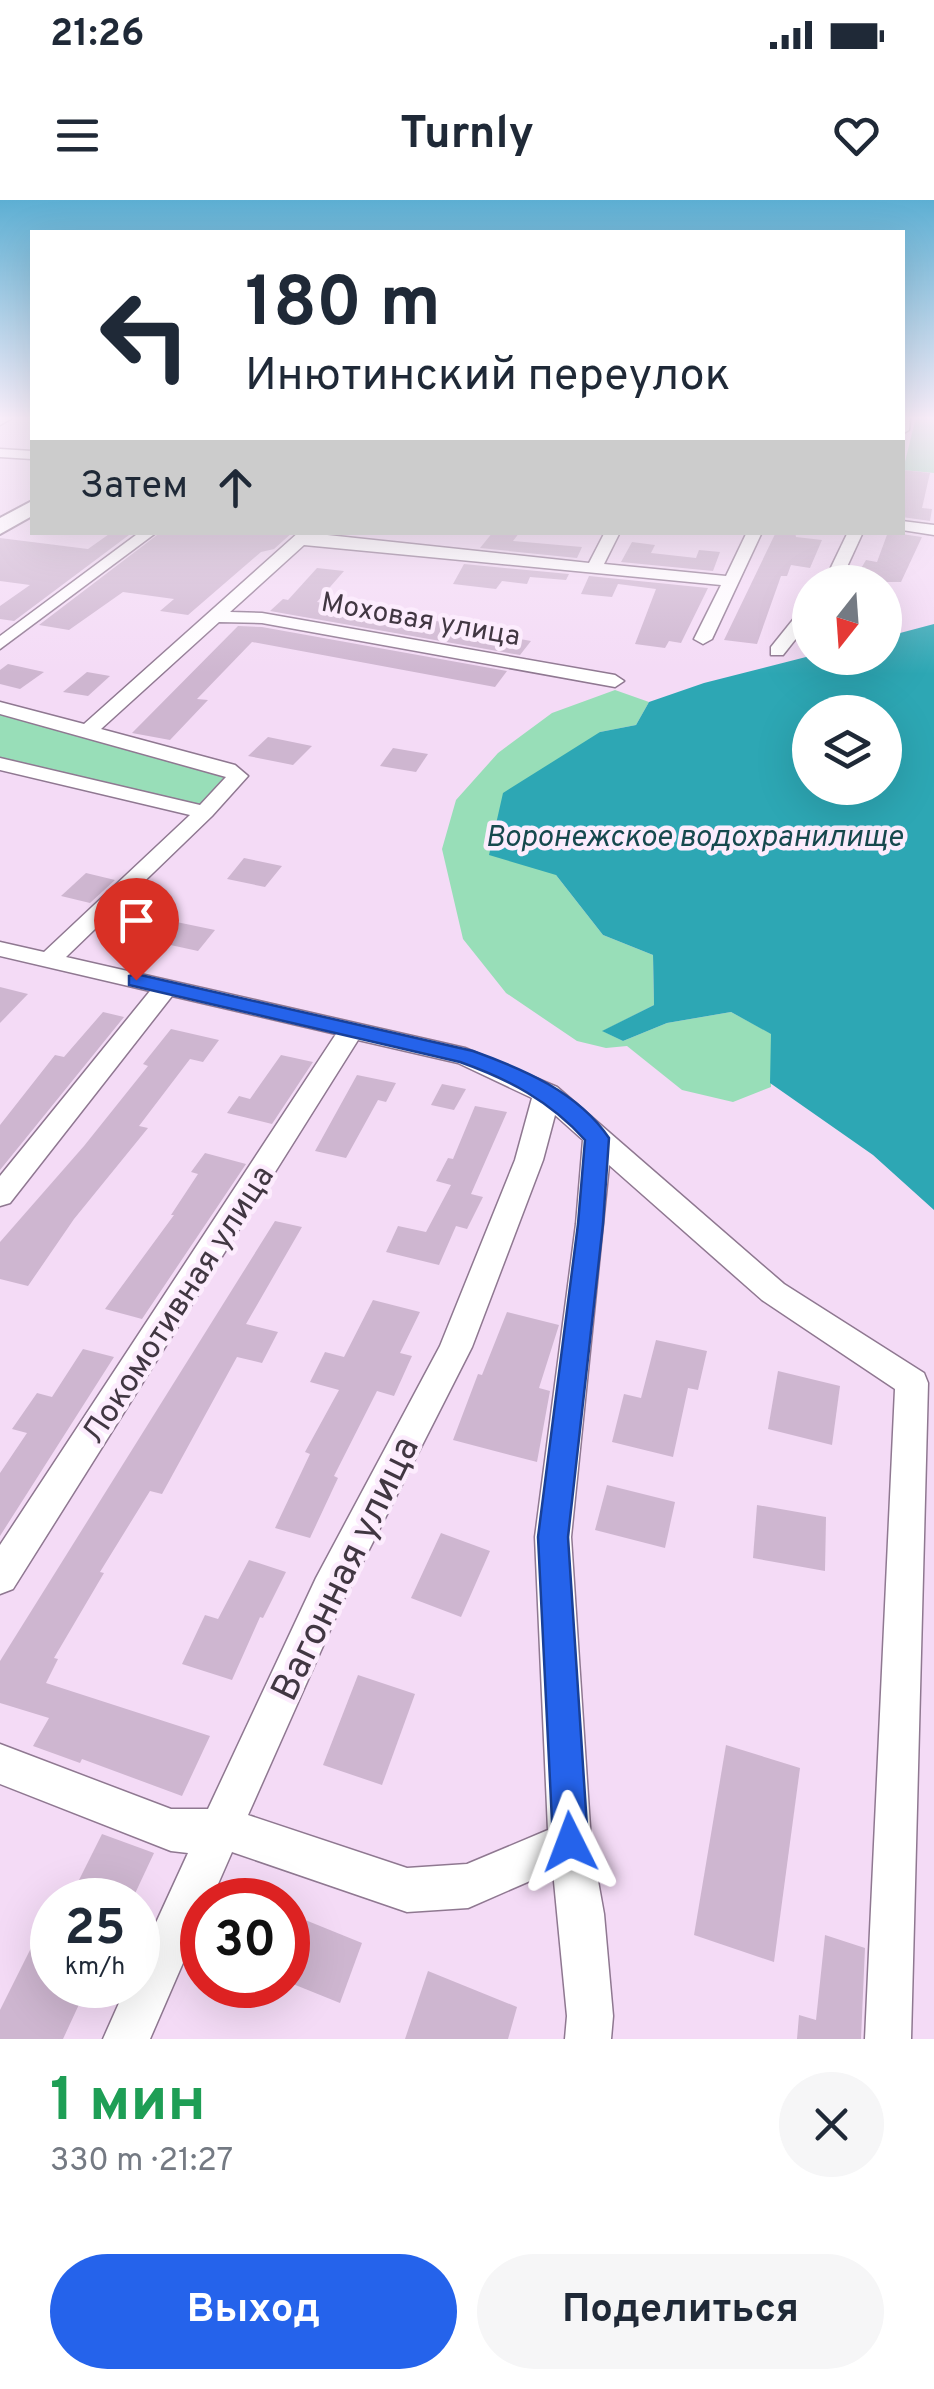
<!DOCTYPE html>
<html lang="ru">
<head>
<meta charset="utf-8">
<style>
  body { margin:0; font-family:Overpass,sans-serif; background:#f6f6f7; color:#1f2937; height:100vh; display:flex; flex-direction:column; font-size:38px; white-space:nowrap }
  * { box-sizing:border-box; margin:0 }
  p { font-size:32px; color:#747a83 }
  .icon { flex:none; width:55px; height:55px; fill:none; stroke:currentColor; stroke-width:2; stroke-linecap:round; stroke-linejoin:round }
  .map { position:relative; height:1839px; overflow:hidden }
  .drawer { display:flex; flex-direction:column; background:#fff; flex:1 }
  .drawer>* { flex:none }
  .hud { position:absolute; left:30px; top:30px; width:875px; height:305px; border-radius:0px; box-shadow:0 10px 40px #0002; background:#fff; color:#1f2937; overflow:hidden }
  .needle { width:65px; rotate:197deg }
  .buttons { position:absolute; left:792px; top:365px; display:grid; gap:20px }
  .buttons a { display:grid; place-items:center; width:110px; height:110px; border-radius:50%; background:#fff; box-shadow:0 10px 40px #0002; font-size:50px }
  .speed { position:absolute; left:30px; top:1678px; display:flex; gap:20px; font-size:50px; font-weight:700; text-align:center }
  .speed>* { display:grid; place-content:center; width:130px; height:130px; border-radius:50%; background:#fff; box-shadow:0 10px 40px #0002; line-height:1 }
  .speed small { font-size:25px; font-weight:400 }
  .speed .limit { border:15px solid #d22; background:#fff; color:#111 }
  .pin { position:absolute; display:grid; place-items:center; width:85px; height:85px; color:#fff; margin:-102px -42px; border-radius:50% 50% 50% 0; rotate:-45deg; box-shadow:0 0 10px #0007 }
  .pin .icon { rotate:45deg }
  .me { position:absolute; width:110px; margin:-55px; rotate:357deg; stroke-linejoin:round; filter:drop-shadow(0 0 8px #0008) }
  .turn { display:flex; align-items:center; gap:35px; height:210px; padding:0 50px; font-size:45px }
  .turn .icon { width:130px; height:130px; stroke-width:2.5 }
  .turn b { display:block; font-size:70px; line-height:85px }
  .then { display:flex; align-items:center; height:95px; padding:0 50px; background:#0003; gap:20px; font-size:38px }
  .round { display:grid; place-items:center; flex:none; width:105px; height:105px; border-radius:52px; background:#f6f6f7 }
  .summary { display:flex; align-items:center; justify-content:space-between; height:170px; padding:0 50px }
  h1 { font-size:60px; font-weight:700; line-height:75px; color:#1e9e55 }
  .button { display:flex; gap:20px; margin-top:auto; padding:20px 50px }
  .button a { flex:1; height:115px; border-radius:60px; background:#2563eb; color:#fff; font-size:40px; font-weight:700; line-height:115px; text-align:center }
  .button a+a { background:#f6f6f7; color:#1f2937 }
  .status { display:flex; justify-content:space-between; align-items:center; height:70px; padding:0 50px; background:#fff; direction:ltr }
  .status svg { height:28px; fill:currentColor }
  header { display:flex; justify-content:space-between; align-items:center; height:130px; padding:0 50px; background:#fff; font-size:45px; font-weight:700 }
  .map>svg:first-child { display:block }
  .green { fill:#98deb8 }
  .water { fill:#2da7b4; fill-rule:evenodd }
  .building { fill:#ceb6d0 }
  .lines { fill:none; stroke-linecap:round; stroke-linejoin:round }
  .street-casing { stroke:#8f7891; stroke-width:3 }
  .secondary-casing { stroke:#8f7891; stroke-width:4 }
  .street { fill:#fff; fill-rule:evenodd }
  .secondary { fill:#fff; fill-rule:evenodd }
  .route { fill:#2563eb; stroke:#184099; stroke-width:2.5 }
  .labels { text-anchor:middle; stroke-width:9; stroke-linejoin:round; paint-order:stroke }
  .far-street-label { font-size:28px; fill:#413742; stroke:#fcecfd }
  .far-water-label { font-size:30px; font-style:italic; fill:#16494e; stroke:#fcecfd }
  .street-label { font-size:32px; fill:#413742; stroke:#fcecfd }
  .near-street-label { font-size:38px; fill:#413742; stroke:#fcecfd }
</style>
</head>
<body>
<div class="status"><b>21:26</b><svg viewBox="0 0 49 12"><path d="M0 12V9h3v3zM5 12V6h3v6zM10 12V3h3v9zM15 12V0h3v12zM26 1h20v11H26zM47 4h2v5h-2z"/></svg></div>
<header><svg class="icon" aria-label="menu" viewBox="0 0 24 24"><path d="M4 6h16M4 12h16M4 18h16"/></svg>Turnly<svg class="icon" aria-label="heart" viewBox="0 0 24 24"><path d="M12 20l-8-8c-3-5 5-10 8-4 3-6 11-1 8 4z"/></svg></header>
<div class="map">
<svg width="934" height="1839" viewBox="0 0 934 1839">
  <rect width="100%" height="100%" fill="#f4dbf6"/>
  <!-- green -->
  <g class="green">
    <polygon points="916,217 934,217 934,273 903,270"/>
    <polygon points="615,490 649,502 636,525 600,532 556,675 603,735 653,755 654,805 603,831 623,841 667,823 731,812 772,834 771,887 733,902 682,890 627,846 606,848 577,841 506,793 463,739 442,649 456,600 498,553 552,513"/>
    <polygon points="0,511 229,575 202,604 194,603 0,557"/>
  </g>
  <!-- water -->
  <path class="water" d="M934 424V1010L873 955 770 883 771 834 731 812 667 823 623 841 602 831 654 805 653 755 603 735 556 675 489 655 503 593 600 532 636 525 649 502 704 483 810 456 885 458V437ZM810 512H885V588H810Z"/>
  <!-- building -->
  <g class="building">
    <polygon points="902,270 930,273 922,308 932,309 930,321 902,317"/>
    <polygon points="112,332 133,332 14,421 0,419 0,406 30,385 0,381 0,338 88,349"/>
    <polygon points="161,332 293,332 274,349 261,352 188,415 160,411 174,399 123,392 69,430 39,425"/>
    <polygon points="493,332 520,332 513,341 582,347 577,358 480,348"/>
    <polygon points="776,332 795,332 796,337 822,340 810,368 791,365 787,376 781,376 757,444 724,440"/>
    <polygon points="888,332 922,337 901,382 853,382 866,360 877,362"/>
    <polygon points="632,342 655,345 651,353 696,358 699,350 720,352 713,371 621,362"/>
    <polygon points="464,364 569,374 566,380 530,377 527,384 502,381 496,389 453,384"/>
    <polygon points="317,368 344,371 317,402 449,423 448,426 531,441 520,455 270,411 283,399 288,400"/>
    <polygon points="589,376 708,388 681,443 669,441 665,448 635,444 656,389 618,384 612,397 581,394"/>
    <polygon points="238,426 262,427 507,471 495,487 252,442 197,499 208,500 170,540 132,533"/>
    <polygon points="8,464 44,472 20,489 0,484 0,470"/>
    <polygon points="87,472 110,476 88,496 63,492"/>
    <polygon points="268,537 312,546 293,565 248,556"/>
    <polygon points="393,548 428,554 416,572 380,566"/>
    <polygon points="244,658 258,661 282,666 265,687 227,679"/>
    <polygon points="86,673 115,680 90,703 61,696"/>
    <polygon points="138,714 215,730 198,751 120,734"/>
    <polygon points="0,787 28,794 0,823"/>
    <polygon points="103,812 124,817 0,970 0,925 55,855 64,857"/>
    <polygon points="171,829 219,840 203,862 190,859 139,926 148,928 74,1019 28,1086 0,1079 0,1042 84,946 148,866 143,864"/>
    <polygon points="281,855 313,862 272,924 227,913 239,896 250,899"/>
    <polygon points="357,875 396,883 386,902 378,900 346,958 315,951"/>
    <polygon points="442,884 466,889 454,910 431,905"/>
    <polygon points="475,906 507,912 471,994 483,997 467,1029 456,1026 439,1065 386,1052 398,1026 426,1032 451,985 436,981 448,958 453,959"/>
    <polygon points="205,953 246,964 142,1119 105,1109 174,1015 171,1015 198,974 191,972"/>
    <polygon points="275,1021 302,1027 246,1124 278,1132 262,1163 237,1157 162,1294 150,1291 100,1372 104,1373 54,1458 58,1459 46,1483 210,1536 182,1596 82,1559 80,1563 33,1546 49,1518 0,1503 0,1461"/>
    <polygon points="373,1100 420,1112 400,1153 412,1156 394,1196 377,1191 334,1276 338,1278 310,1338 275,1328 310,1254 305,1252 339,1190 310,1182 325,1152 344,1157"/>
    <polygon points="507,1112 559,1125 539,1188 550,1191 537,1262 453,1240 478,1174 482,1175"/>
    <polygon points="656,1140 707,1151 698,1190 688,1188 673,1257 612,1242 624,1194 641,1198"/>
    <polygon points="83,1149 114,1157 0,1336 0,1273 27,1233 12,1229 37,1193 52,1197"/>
    <polygon points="778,1171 840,1186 832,1245 768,1229"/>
    <polygon points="607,1285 675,1302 665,1348 595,1330"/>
    <polygon points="757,1305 826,1317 825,1371 753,1358"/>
    <polygon points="441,1333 490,1351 461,1417 411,1398"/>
    <polygon points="249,1360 286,1372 263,1418 260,1417 232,1480 182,1464 205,1415 218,1419"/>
    <polygon points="358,1475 415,1494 382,1585 323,1565"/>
    <polygon points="726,1545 800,1568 774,1762 694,1735"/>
    <polygon points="102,1634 154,1653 132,1700 69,1700"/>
    <polygon points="288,1713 362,1743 340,1803 288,1782"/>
    <polygon points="825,1735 865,1748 861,1839 797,1839 799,1815 816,1820"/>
    <polygon points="33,1744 52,1751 52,1785 88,1785 63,1839 0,1839 0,1810"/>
    <polygon points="428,1771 517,1807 508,1839 405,1839"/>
  </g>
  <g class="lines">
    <!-- street casing -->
    <g class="street-casing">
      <g id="street">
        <polygon points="0,217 14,217 0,225"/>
        <polygon points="902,217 910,217 909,230 902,234"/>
        <polygon points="0,249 32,251 32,259 0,257"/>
        <polygon points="902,321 934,325 934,335 902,330"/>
        <polygon points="140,332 157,332 0,449 0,436"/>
        <path d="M299 332 589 363 605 332H620L604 364 726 376 747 332H762L712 439 703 444 694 439 721 385 304 345 230 412 262 413 615 475 624 481 615 487 262 423 219 422 101 529 235 565 248 576 212 616 66 757 465 848 557 887 784 1084 924 1173 928 1183 911 1839H865L895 1189 762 1100 609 965 571 1337 591 1642 604 1714 613 1816 611 1839H565L567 1816 553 1671 468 1708 407 1712 232 1652 211 1700H202V1719L150 1839H103L127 1785H138V1762L188 1653 171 1651 0 1584V1544L171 1609H208L316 1378 440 1146 515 960 532 898 458 863 358 840 13 1389 0 1394V1345L336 834 172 796 10 1003 0 1006V976L150 791 0 756V742L44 752 190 615 0 570V558L200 605 226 577 0 514V502L84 524ZM555 915 583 940 576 1024 535 1337 548 1630 467 1664 407 1668 248 1615 343 1401 472 1147 543 960Z"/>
        <polygon points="848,332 863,332 840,382 824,382"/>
        <polygon points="810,405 810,421 783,455 771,455 771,447 804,406"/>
      </g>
    </g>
    <!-- secondary casing -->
    <g class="secondary-casing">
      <polygon id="secondary" points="32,301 32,316 0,334 0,318"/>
    </g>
    <!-- street -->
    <use href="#street" class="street"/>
    <!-- secondary -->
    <use href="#secondary" class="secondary"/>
  </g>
  <!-- sky -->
  <linearGradient id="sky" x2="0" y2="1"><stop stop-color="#5dafd3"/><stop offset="0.46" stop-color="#faeffb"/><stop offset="1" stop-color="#faeffb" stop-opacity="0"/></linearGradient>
  <rect width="934" height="474" fill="url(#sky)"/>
  <!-- route -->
  <path class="route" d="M136 774 473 851C523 869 578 892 609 938L603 1024 568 1337 588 1642 583 1654 570 1659 558 1654 553 1642 538 1337 578 1024 585 940C550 901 508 879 460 862L129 785V776Z"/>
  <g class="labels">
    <!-- far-street labels -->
    <g class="far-street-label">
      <text transform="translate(421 418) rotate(10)" y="10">Моховая улица</text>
    </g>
    <!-- far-water labels -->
    <g class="far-water-label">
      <text x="694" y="646">Воронежское водохранилище</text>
    </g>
    <!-- street labels -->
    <g class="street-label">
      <text transform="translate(177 1104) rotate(-57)" y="11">Локомотивная улица</text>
    </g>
    <!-- near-street labels -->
    <g class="near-street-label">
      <text transform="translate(344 1368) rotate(-64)" y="13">Вагонная улица</text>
    </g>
  </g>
</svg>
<div class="buttons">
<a><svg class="needle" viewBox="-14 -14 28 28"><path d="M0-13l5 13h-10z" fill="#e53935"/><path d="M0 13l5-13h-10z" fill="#747a83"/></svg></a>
<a><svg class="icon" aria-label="layers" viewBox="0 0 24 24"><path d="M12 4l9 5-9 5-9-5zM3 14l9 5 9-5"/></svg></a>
</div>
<div class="speed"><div>25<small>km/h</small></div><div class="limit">30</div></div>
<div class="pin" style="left:136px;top:780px;background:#d93025"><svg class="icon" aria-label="arrive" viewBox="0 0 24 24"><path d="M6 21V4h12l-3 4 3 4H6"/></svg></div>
<svg class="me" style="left:570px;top:1642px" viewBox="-20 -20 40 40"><path d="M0-17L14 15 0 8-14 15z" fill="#2563eb" stroke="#fff" stroke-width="4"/></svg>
<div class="hud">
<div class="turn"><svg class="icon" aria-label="left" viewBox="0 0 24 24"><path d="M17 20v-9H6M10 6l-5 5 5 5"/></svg><div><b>180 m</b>Инютинский переулок</div></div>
<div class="then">Затем<svg class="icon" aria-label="ahead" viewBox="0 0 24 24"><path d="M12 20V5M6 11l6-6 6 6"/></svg></div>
</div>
</div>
<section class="drawer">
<div class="summary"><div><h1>1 мин</h1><p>330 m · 21:27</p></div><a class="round"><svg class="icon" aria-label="close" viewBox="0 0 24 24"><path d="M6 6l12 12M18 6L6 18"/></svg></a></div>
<div class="button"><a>Выход</a><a>Поделиться</a></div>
</section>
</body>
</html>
